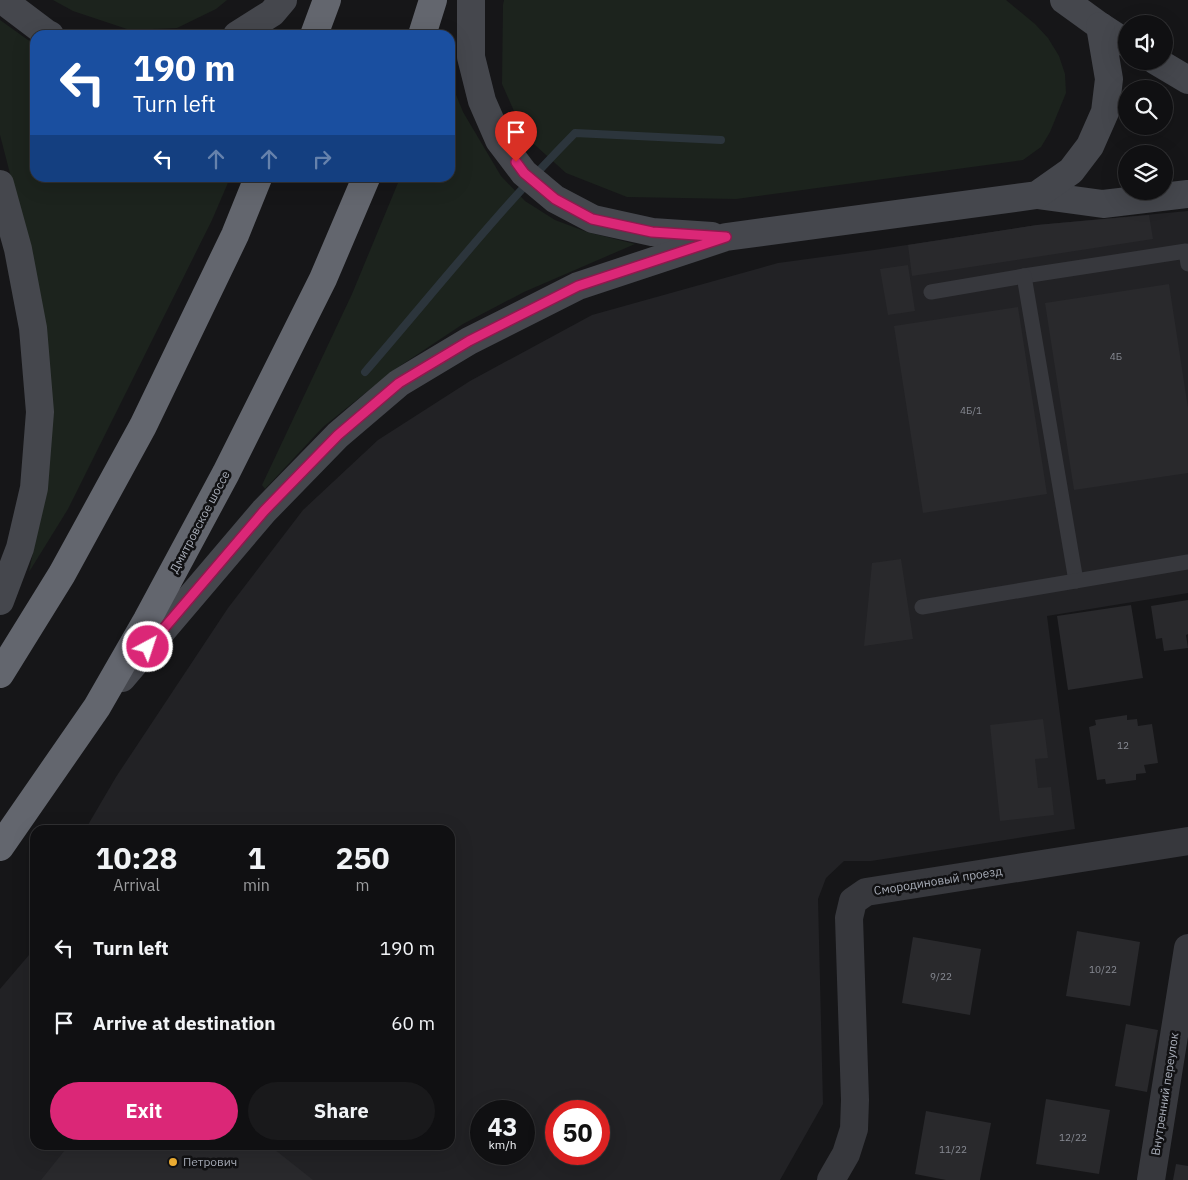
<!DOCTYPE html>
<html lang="en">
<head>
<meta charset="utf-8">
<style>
  body { margin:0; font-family:"IBM Plex Sans",sans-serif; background:#19191b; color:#f1f3f6; height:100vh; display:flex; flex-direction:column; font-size:19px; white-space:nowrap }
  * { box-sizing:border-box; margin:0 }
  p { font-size:16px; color:#9c9d9f }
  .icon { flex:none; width:28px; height:28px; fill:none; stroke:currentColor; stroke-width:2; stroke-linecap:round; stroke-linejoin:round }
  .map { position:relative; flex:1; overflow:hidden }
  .details { position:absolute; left:30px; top:825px; width:425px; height:325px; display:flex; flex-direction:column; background:#101012; border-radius:15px; box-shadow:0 5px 20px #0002,0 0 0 1px #303032 }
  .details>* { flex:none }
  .hud { position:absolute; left:30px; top:30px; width:425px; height:152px; border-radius:15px; box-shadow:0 5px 20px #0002,0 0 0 1px #303032; background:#1a4fa0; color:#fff; overflow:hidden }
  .buttons { position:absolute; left:1118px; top:15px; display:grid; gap:10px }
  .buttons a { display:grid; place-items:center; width:55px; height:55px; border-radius:50%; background:#101012; box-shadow:0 5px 20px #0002,0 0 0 1px #303032; font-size:25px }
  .speed { position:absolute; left:470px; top:1100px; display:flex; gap:10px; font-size:25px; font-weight:700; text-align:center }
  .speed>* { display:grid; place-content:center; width:65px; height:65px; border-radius:50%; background:#101012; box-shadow:0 5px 20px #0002,0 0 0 1px #303032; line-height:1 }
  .speed small { font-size:12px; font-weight:400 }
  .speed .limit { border:8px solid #d22; background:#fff; color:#111 }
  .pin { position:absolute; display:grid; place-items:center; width:42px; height:42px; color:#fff; margin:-51px -21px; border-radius:50% 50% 50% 0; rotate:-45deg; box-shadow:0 0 5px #0007 }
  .pin .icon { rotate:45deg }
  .me { position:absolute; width:55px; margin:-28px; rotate:40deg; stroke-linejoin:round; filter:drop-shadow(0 0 4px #0008) }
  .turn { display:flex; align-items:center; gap:18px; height:105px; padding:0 20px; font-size:22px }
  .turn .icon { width:65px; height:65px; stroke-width:2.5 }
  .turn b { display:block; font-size:35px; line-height:42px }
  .lanes { display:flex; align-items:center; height:48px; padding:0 20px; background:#0003; justify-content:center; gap:25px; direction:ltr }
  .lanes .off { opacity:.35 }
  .eta { display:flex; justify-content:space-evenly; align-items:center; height:85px; text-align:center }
  .eta b { font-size:30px; font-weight:800; line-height:35px }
  .primary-button { display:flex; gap:10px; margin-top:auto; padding:10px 20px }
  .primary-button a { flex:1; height:58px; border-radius:30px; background:#db2777; color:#fff; font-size:20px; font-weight:800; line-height:58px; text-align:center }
  .primary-button a+a { background:#19191b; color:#f1f3f6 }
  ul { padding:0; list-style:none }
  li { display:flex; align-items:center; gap:15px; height:75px; padding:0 20px }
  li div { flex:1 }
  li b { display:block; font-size:19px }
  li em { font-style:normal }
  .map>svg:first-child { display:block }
  .built { fill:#222225; fill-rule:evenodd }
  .green { fill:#1c231d }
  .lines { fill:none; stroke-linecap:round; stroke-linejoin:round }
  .stream { stroke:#2c353c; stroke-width:8 }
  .building { fill:#29292c }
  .lane { stroke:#37383d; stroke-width:15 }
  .street { stroke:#37383d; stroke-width:28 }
  .secondary { stroke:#45474d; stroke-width:28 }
  .highway { stroke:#63666e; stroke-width:28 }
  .route-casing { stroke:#8e194d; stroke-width:12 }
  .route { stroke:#db2777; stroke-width:9 }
  .poi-dot { fill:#f2b134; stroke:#111113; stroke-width:2 }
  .labels { text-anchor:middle; stroke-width:5; stroke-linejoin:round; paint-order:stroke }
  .number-label { font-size:10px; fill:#888b94 }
  .street-label { font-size:12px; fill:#a8adb8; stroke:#111113 }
  .poi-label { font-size:12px; fill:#a8adb8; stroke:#111113; text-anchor:start }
</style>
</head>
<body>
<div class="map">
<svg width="1188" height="1180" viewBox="0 0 1188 1180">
  <rect width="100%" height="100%" fill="#161618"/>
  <!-- built -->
  <path class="built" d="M1188 211V593L1047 616 1075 829 871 861H844L826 878 818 899 823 1104 780 1180H0V989L35 948V1145H450V830H85L116 777 228 608 303 510 378 440 470 381 592 315 778 263 874 250 1037 225ZM481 1111H524V1154H481ZM556 1111H599V1154H556Z"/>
  <!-- green -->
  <g class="green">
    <polygon points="53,0 227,0 216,9 177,28 130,30 73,11"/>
    <polygon points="504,0 1006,0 1035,24 1048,38 1059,56 1065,74 1066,93 1050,132 1041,147 1023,160 736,199 627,197 566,173 525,136 502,84 503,5"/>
    <polygon points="0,20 28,40 35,43 35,178 230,178 212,220 68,509 29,572 47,484 28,243 0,135"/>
    <polygon points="450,80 463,112 501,176 525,201 555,220 587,232 635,244 524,292 463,324 394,370 323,427 265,489 262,485 352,294 400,178 450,178"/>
  </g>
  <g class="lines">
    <!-- stream -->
    <path class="stream" d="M365 372C434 292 500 209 575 133L721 140"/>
  </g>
  <!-- building -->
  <g class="building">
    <polygon points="1149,215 1153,239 912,276 908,245 1037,225"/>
    <polygon points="908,265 915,311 888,315 880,269"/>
    <polygon points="1169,284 1188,408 1188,473 1074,490 1045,303"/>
    <polygon points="1018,307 1047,494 923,513 894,326"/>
    <polygon points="901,559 913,639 864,646 872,563"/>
    <polygon points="1188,600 1188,634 1186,635 1188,648 1164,651 1162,638 1156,639 1151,606"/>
    <polygon points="1131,605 1143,678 1068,690 1057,616"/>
    <polygon points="1127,715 1127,720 1137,719 1138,726 1152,724 1158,763 1144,765 1146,773 1136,774 1136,780 1106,784 1105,779 1097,780 1089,727 1096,725 1095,720"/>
    <polygon points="1043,719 1048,758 1035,759 1038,788 1051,787 1054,815 1000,821 990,725"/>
    <polygon points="1077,931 1140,942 1130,1006 1066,996"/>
    <polygon points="913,937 981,949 970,1015 902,1003"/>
    <polygon points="1126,1024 1158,1030 1147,1092 1115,1086"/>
    <polygon points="1046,1099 1110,1110 1099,1174 1036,1164"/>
    <polygon points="926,1111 991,1123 980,1180 946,1180 915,1174"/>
    <polygon points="69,1145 269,1145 313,1180 41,1180"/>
    <polygon points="1176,1164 1188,1166 1188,1180 1173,1180"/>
  </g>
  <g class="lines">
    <!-- lane -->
    <g class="lane">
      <polyline points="1024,276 1186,251 1188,264"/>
      <polyline points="931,292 1024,276 1076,581"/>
      <polyline points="922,607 1188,562"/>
    </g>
    <!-- street -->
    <g class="street">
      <polyline points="831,1180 846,1154 854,1129 855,1100 849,918 853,901 866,892 1188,841"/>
      <polyline points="1151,1180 1188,948"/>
    </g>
    <!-- secondary -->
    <g class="secondary">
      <polyline points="4,0 9,5 46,33 50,35"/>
      <polyline points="471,0 471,57 482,101 499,140 524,173 555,199 593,219 652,232 712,236"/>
      <polyline points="1064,0 1100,26 1126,43"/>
      <polyline points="237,35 272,13 283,0"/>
      <polyline points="1156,61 1188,80"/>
      <polyline points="0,184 18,249 33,328 40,412 34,488 20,548 0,601"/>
      <polyline points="1037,195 1103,204 1188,194"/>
      <polyline points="122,678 264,511 338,435 399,383 469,341 578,286 726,237 1037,195 1071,171 1090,146 1105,112 1109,79 1100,26"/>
    </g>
    <!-- highway -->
    <g class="highway">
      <polyline points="314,35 327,0"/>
      <polyline points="422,35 433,0"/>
      <polyline points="0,674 62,574 143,426 235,235 258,178"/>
      <polyline points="0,847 97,707 147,620 226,473 323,279 366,178"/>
    </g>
  </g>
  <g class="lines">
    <!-- route casing -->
    <g class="route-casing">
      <polyline id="route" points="148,647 264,511 338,435 399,383 469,341 578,286 726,237 652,232 592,219 555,199 524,173 516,162"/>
    </g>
    <!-- route -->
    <use href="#route" class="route"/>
  </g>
  <!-- markers -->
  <circle class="poi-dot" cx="173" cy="1162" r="5"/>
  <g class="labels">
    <!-- number labels -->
    <g class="number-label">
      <text x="1116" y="360">4Б</text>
      <text x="971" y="414">4Б/1</text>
      <text x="1123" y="749">12</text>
      <text x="1103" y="973">10/22</text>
      <text x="941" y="980">9/22</text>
      <text x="1073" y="1141">12/22</text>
      <text x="953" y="1153">11/22</text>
    </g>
    <!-- street labels -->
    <g class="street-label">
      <text transform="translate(200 522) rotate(-62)" y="4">Дмитровское шоссе</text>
      <text transform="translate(938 881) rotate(-9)" y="4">Смородиновый проезд</text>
      <text transform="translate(1165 1094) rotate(-81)" y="4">Внутренний переулок</text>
    </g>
    <!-- poi labels -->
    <g class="poi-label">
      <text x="183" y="1166">Петрович</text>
    </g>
  </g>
</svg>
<div class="buttons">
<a><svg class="icon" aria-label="sound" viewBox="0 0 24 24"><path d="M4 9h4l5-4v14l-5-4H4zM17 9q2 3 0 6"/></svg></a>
<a><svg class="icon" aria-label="search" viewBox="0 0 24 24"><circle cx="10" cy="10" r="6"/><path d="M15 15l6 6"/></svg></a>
<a><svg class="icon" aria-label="layers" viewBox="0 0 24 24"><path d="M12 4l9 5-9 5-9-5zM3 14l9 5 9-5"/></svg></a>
</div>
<div class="speed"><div>43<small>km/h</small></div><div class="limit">50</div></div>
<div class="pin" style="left:516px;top:162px;background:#d93025"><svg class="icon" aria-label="arrive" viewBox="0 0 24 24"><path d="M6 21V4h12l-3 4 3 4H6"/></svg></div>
<svg class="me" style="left:148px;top:647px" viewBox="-20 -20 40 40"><circle r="17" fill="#db2777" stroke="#fff" stroke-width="3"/><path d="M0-11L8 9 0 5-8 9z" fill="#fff"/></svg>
<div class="hud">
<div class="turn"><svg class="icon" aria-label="left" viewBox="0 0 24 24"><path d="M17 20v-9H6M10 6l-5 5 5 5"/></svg><div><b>190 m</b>Turn left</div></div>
<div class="lanes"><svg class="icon" aria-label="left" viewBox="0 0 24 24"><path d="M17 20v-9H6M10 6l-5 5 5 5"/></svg><svg class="icon off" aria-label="ahead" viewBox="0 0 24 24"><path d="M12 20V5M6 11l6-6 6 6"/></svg><svg class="icon off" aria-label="ahead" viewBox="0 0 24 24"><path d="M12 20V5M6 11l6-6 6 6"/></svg><svg class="icon off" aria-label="right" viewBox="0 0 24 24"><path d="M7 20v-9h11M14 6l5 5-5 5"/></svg></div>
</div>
<section class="details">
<div class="eta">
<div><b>10:28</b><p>Arrival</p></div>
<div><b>1</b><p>min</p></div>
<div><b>250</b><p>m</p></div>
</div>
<ul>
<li><svg class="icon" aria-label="left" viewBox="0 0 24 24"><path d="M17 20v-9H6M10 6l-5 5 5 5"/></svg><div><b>Turn left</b></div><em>190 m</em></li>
<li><svg class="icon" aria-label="arrive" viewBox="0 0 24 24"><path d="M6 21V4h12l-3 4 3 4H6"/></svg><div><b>Arrive at destination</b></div><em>60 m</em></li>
</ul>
<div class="primary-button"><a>Exit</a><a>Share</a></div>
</section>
</div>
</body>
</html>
